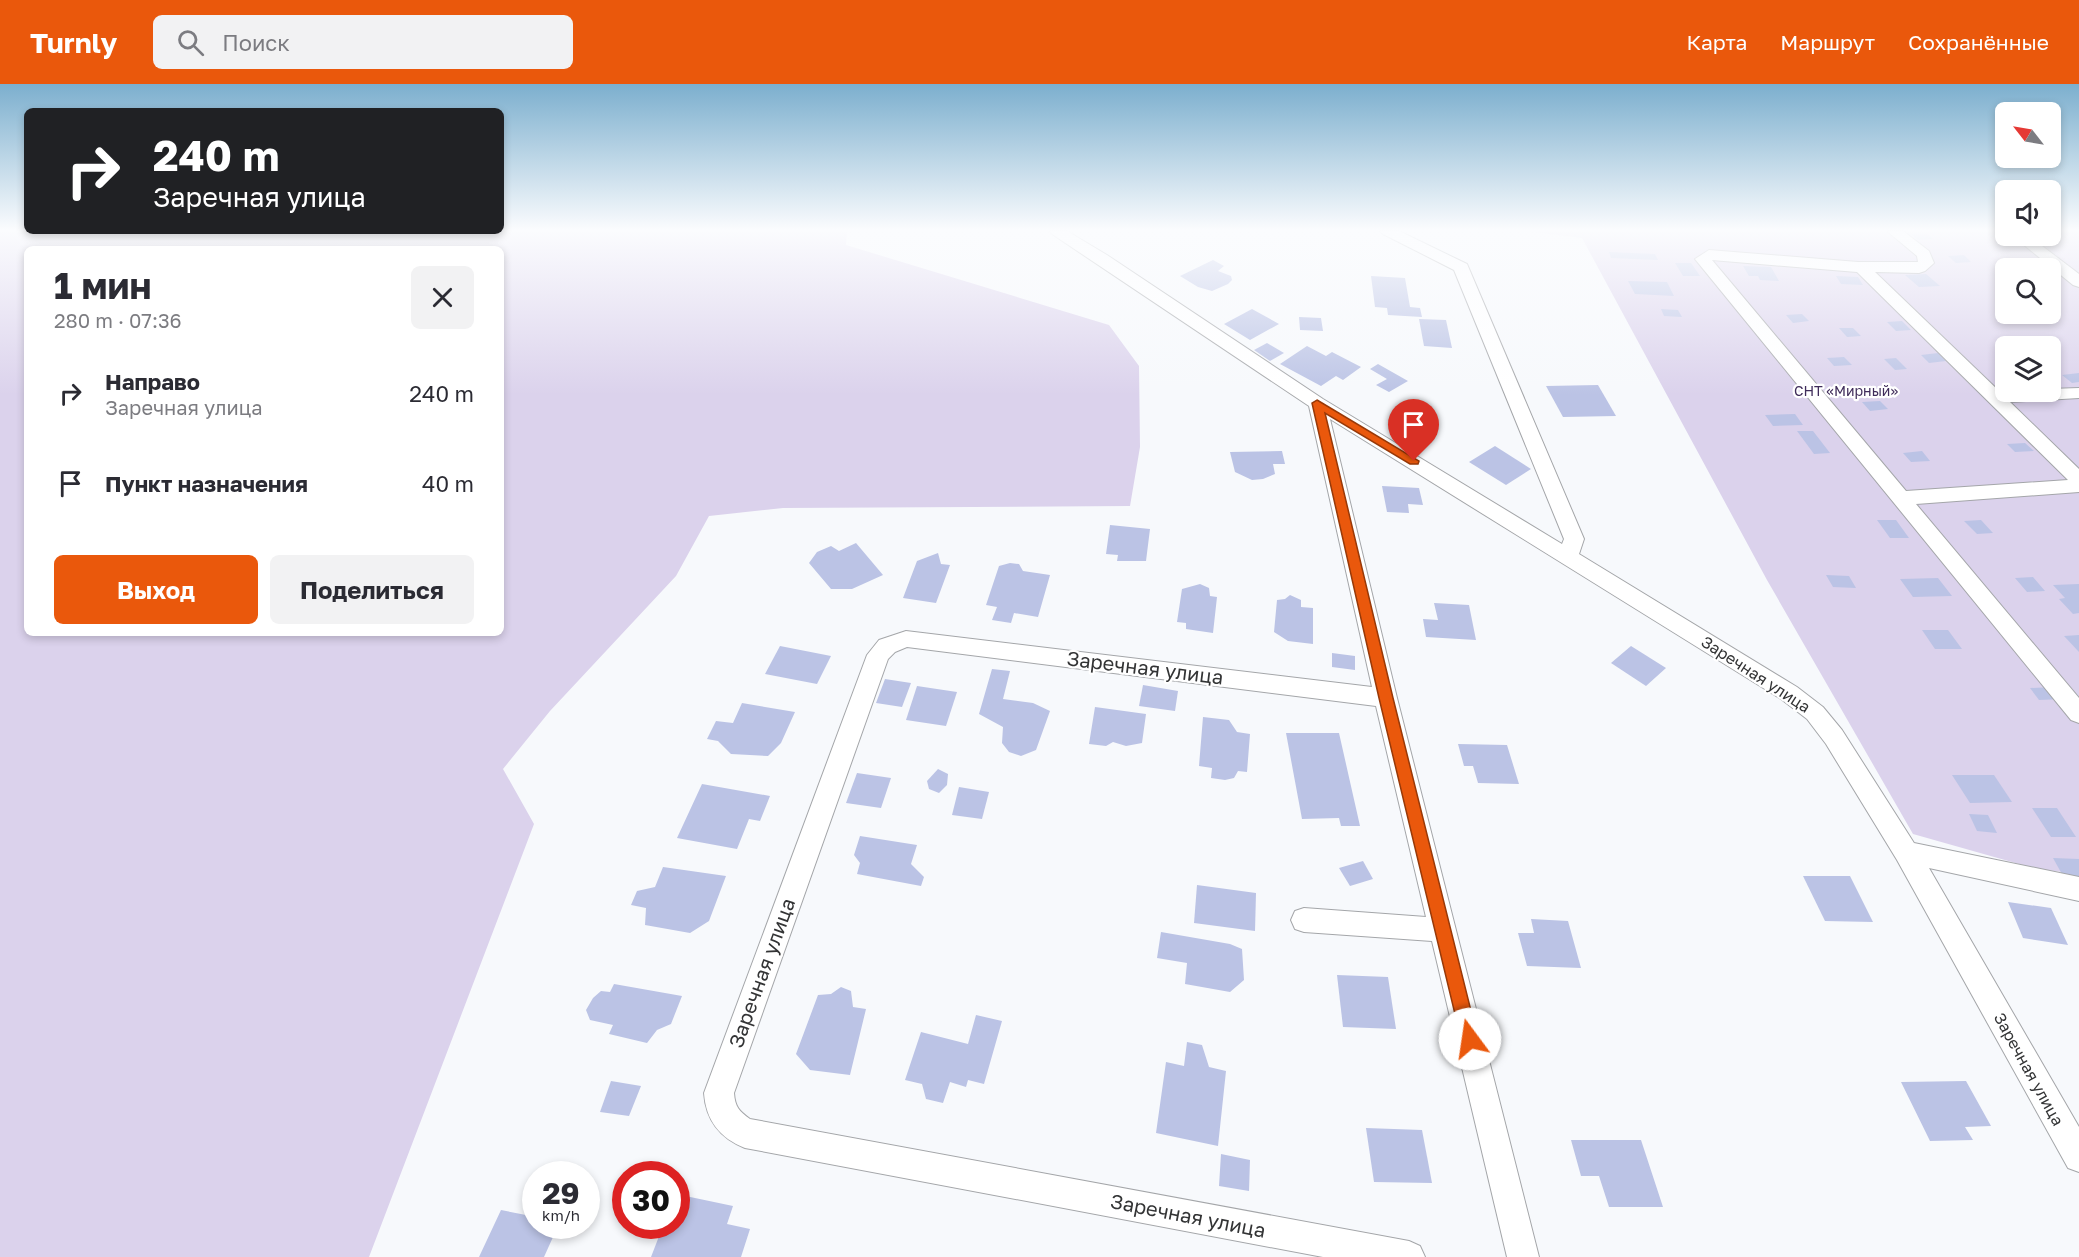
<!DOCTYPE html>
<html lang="ru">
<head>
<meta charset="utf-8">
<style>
  body { margin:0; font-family:"Golos Text",sans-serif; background:#f2f2f3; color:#2b2b33; height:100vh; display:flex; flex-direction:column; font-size:22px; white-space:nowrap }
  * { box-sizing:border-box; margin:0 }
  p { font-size:20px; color:#7c7c81 }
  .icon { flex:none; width:33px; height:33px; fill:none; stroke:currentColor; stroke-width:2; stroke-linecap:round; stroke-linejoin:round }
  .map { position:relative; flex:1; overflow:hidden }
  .details { position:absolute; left:24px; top:162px; width:480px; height:390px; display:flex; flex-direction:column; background:#fff; border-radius:9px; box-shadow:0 3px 9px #0003 }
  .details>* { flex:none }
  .top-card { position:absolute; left:24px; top:24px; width:480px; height:126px; border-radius:9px; box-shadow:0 3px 9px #0003; background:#202124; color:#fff; overflow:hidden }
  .needle { width:39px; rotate:301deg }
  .controls { position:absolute; left:1995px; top:18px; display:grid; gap:12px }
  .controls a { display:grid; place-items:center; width:66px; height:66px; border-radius:9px; background:#fff; box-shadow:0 3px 9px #0003; font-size:30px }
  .speed { position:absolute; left:522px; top:1077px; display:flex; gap:12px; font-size:30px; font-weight:700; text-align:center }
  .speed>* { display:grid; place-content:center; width:78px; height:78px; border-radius:50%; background:#fff; box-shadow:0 3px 9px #0003; line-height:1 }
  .speed small { font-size:15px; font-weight:400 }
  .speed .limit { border:9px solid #d22; background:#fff; color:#111 }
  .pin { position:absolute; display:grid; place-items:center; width:51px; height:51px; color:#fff; margin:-62px -26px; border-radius:50% 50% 50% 0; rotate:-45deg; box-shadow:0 0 6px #0007 }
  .pin .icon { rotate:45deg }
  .me { position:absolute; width:66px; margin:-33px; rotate:346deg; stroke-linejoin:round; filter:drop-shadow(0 0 4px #0008) }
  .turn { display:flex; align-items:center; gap:21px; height:126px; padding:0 30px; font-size:27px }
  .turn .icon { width:78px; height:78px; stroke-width:2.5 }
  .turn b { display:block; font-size:42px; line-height:51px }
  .round { display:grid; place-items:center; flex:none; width:63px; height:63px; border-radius:9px; background:#f2f2f3 }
  .overview { display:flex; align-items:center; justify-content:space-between; height:102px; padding:0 30px }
  h1 { font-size:36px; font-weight:700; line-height:45px }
  .primary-button { display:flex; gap:12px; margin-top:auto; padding:12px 30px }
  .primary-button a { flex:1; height:69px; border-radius:9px; background:#ea580c; color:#fff; font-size:24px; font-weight:700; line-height:69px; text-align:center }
  .primary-button a+a { background:#f2f2f3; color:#2b2b33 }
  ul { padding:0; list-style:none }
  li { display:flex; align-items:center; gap:18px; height:90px; padding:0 30px }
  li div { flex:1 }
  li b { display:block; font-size:22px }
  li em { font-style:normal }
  header { display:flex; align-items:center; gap:36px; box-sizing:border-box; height:84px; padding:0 30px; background:#ea580c; color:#fff }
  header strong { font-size:28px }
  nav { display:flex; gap:33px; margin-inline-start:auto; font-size:21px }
  .search { width:420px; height:54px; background:#f2f2f3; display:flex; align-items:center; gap:15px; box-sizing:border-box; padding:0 21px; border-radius:9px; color:#7c7c81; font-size:22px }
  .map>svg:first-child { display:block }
  .green { fill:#dbd2ec; fill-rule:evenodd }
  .building { fill:#bbc3e5 }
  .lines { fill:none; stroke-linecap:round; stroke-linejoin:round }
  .minor-casing { stroke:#a4a6a9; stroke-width:2 }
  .minor { fill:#fff; fill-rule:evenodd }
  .route { fill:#ea580c; stroke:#983908; stroke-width:1.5 }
  .labels { text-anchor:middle; stroke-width:4.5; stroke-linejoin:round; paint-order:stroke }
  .far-park-label { font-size:14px; fill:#3f2c5a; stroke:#fff }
  .street-label { font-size:16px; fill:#333435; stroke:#fff }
  .near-street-label { font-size:20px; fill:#333435; stroke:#fff }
</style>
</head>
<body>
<header>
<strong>Turnly</strong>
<div class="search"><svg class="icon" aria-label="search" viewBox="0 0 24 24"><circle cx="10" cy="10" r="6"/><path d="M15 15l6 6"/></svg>Поиск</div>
<nav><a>Карта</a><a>Маршрут</a><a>Сохранённые</a></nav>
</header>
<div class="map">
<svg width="2079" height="1173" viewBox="0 0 2079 1173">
  <rect width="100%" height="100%" fill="#f7f9fc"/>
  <!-- green -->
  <g class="green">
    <path d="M0 147H847L846 161 1109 241 1139 282 1140 363 1130 422 783 424 709 432 676 492 550 627 503 685 534 740 369 1173H0ZM27 165H501V549H27Z"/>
    <path d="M1526 147H2005L2006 152H2050L2051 147H2079V790L2037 785 1913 750 1767 496 1582 154ZM2006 184H2050V230H2006ZM2006 262H2050V308H2006Z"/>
  </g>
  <!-- building -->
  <g class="building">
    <polygon points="1926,149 1933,155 1918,156 1911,150"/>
    <polygon points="1609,168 1655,170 1658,176 1611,174"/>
    <polygon points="1964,171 1971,178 1956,179 1948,172"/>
    <polygon points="1213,176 1224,182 1218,187 1231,192 1232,196 1228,200 1212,207 1198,203 1180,192"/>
    <polygon points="1675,179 1691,179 1700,192 1683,192"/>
    <polygon points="1743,182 1771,183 1779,197 1760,196 1758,192 1749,192"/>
    <polygon points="1926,190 1940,202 1919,203 1905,191"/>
    <polygon points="1371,192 1405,194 1410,223 1420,224 1422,233 1388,231 1387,224 1375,223"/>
    <polygon points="1836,192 1858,193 1863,201 1841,200"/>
    <polygon points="1628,197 1667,198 1674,212 1635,210"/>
    <polygon points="1252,225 1279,240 1250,256 1224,240"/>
    <polygon points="1661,225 1678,226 1682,233 1664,232"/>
    <polygon points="1802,230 1809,237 1793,239 1786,231"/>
    <polygon points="1299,233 1321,234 1323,247 1300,246"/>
    <polygon points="1419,235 1446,236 1452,264 1424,262"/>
    <polygon points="1902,237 1911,246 1896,247 1887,238"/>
    <polygon points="1839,244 1853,244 1861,252 1847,253"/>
    <polygon points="1267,259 1284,269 1270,277 1254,266"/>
    <polygon points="1307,262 1326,272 1332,268 1361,283 1343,296 1336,292 1321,302 1280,280"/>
    <polygon points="1938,269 1946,277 1929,279 1921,271"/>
    <polygon points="1844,273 1852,281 1834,282 1827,274"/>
    <polygon points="1896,274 1907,285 1895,286 1884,275"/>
    <polygon points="1378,280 1408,297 1389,308 1376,301 1387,295 1370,285"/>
    <polygon points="2079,289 2079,298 2072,299 2062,291"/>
    <polygon points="1598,301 1616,332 1563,333 1546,302"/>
    <polygon points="1880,317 1888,325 1870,327 1862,318"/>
    <polygon points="1795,330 1803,341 1773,342 1765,331"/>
    <polygon points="1797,347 1813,347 1830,369 1814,370"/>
    <polygon points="2025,359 2034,367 2015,368 2007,360"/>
    <polygon points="1495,362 1531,385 1506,401 1469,378"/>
    <polygon points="1282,367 1285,380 1273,380 1275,390 1263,395 1252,396 1235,388 1230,368"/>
    <polygon points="1922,367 1930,377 1911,378 1903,369"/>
    <polygon points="1382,402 1419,404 1423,421 1408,420 1409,429 1387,428"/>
    <polygon points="1877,436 1896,436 1909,454 1890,454"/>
    <polygon points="1981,436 1993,449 1977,450 1964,437"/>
    <polygon points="1110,441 1150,445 1146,477 1117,477 1118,471 1106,470"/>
    <polygon points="856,459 883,491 852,505 831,505 809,479 817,468 831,462 839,467"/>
    <polygon points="938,469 941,480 950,481 936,519 903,514 917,477"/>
    <polygon points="1010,479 1019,480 1023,487 1050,491 1038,533 1014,529 1011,539 992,536 997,523 986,521 999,482"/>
    <polygon points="1826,491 1849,492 1856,504 1833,503"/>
    <polygon points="2033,493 2045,507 2027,508 2015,494"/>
    <polygon points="1938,494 1952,512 1913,513 1900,495"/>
    <polygon points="1200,500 1209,504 1210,512 1217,513 1213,549 1186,545 1186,539 1177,538 1182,505"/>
    <polygon points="2079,500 2079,529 2073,530 2059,515 2065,514 2053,501"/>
    <polygon points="1290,511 1301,516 1301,523 1313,524 1313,560 1288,557 1274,548 1277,516 1285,515"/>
    <polygon points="1434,519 1469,521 1476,556 1426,553 1423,535 1438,536"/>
    <polygon points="1922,546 1948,546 1962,565 1935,565"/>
    <polygon points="2079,551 2079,568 2064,552"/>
    <polygon points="780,562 831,572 817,600 765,590"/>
    <polygon points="1631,562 1666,584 1646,602 1611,579"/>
    <polygon points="1332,569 1355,572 1355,586 1332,583"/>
    <polygon points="992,585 1010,587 1003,615 1033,619 1050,627 1036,666 1021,672 1009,668 1002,659 1003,643 979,630"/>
    <polygon points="885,595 911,599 902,623 876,619"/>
    <polygon points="1143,601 1178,607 1175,627 1139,622"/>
    <polygon points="917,602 957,608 946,642 906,636"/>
    <polygon points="2054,603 2063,615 2039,616 2030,604"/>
    <polygon points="742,619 795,628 781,659 768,672 731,670 718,657 707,655 716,637 733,639"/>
    <polygon points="1095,623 1146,630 1142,659 1126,662 1113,658 1106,662 1089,660"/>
    <polygon points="1203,633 1229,636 1237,648 1250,650 1247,688 1238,687 1234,694 1225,696 1211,694 1212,684 1199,682"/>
    <polygon points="1286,649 1339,649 1360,742 1341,742 1339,734 1302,735"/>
    <polygon points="1458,660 1507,661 1519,700 1478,699 1473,682 1464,682"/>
    <polygon points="938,685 948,690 947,701 939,709 929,705 927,697"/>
    <polygon points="857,689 891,694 881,724 846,719"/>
    <polygon points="1952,691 1994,691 2012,718 1970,719"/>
    <polygon points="702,700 770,712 760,737 749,735 737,765 677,754"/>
    <polygon points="959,703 989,708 982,735 952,731"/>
    <polygon points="2032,724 2057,724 2076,753 2051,753"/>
    <polygon points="1969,730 1988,731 1997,749 1977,747"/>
    <polygon points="860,752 917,761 911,780 924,793 921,802 857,790 860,779 854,771"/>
    <polygon points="2053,774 2079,775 2079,793 2063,792"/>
    <polygon points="1363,777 1373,795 1350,802 1339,784"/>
    <polygon points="663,783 726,792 709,837 690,849 645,841 646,824 631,821 637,807 655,803"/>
    <polygon points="1803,792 1850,792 1873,838 1825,837"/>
    <polygon points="1197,801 1256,809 1255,847 1194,839"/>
    <polygon points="2008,818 2051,824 2068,861 2023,854"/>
    <polygon points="1531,835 1568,837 1581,884 1527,882 1518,849 1534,849"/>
    <polygon points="1161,848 1230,860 1242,865 1244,896 1230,908 1185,900 1187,879 1157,874"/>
    <polygon points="1337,891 1388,893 1396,945 1343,943"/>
    <polygon points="614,900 682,912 671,940 657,946 647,959 609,950 613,941 590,936 586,926 593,914 601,907 610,908"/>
    <polygon points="841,903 851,907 853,923 866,925 850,991 810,986 796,970 818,911 831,910"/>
    <polygon points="976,931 1002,937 984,1000 968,996 966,1003 950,998 943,1019 926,1015 922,1000 905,996 921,948 968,960"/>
    <polygon points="1187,958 1202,961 1209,983 1226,987 1218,1062 1156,1049 1166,978 1184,982"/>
    <polygon points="611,997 641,1002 629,1032 600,1028"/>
    <polygon points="1966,997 1991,1042 1965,1043 1973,1056 1930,1057 1901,998"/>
    <polygon points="1366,1044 1422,1046 1432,1099 1374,1098"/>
    <polygon points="1571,1056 1641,1056 1663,1123 1609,1123 1599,1092 1581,1092"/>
    <polygon points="1221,1070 1250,1076 1249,1107 1219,1102"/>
    <polygon points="676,1110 733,1122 727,1140 750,1145 741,1173 651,1173 663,1142 676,1142"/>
    <polygon points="501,1126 536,1133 536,1142 558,1142 544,1173 479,1173"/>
  </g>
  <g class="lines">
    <!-- minor casing -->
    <g class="minor-casing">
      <g id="minor">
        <path d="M1050 147H1067L1107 171 1323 315 1562 460 1564 455 1454 186 1383 150 1380 147H1399L1467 180 1584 455 1579 470 1797 603 1823 623 1842 646 1914 759 2079 793V817L1929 784 2079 1043V1088L2068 1084 1897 776 1826 660 1807 635 1781 615 1330 335 1397 614 1539 1173H1507L1432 857 1304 848 1295 845 1291 836 1295 827 1304 824 1426 833 1376 622 907 563 895 568 888 575 734 1009C735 1023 739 1027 750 1035L1409 1157 1420 1162 1425 1173H1323L745 1064C720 1054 706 1037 704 1009L867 571 879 556 906 547 1372 603 1309 322 1052 150Z"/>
        <path d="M1887 147H1903L1929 167 1934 179 1925 187 1919 189 1875 188 1999 307 2050 308V305L2079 304V314L2010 318 2079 385V408L1916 420 2079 614V639L2071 636 1695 175 1709 166 1858 178H1918L1917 172ZM1712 176 1857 188 2068 396 1906 407Z"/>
        <polygon points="2013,152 2029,152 2079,190 2079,203 2073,201"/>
      </g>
    </g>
    <!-- minor -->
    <use href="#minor" class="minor"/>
  </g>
  <!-- sky -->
  <linearGradient id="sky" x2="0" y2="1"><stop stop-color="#7cafce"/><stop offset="0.47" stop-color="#fbfcfe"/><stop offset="1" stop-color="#fbfcfe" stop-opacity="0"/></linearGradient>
  <rect width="2079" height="311" fill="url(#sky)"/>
  <!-- route -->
  <polygon class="route" points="1317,316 1419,377 1418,380 1410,380 1325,329 1393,614 1478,955 1476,961 1470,963 1464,961 1461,955 1379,614 1312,319"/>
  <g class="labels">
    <!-- far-park labels -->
    <g class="far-park-label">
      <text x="1846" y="312">СНТ «Мирный»</text>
    </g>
    <!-- street labels -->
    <g class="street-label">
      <text transform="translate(1756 590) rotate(33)" y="6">Заречная улица</text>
      <text transform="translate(2029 985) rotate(61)" y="6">Заречная улица</text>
    </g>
    <!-- near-street labels -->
    <g class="near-street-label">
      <text transform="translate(1145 584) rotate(7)" y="7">Заречная улица</text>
      <text transform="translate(762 889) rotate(-70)" y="7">Заречная улица</text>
      <text transform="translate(1188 1132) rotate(11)" y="7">Заречная улица</text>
    </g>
  </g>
</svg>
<div class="controls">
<a><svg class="needle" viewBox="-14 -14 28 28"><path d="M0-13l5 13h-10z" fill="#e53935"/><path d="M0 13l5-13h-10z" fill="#7c7c81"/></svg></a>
<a><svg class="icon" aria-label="sound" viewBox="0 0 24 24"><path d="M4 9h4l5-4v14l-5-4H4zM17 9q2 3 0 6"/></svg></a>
<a><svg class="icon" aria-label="search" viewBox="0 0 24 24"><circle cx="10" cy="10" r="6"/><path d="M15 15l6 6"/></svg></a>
<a><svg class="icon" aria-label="layers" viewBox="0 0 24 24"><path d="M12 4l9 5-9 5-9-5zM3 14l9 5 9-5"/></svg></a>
</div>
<div class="speed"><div>29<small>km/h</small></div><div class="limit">30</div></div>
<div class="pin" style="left:1414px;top:377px;background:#d93025"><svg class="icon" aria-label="arrive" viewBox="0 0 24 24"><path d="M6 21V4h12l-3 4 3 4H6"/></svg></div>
<svg class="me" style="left:1470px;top:955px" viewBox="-20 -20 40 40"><circle r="19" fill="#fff"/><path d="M0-13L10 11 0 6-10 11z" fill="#ea580c"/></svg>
<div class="top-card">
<div class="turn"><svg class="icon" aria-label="right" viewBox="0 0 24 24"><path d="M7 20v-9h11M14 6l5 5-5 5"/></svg><div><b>240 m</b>Заречная улица</div></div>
</div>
<section class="details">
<div class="overview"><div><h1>1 мин</h1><p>280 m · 07:36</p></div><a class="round"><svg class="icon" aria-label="close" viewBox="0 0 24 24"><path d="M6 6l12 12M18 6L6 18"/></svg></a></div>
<ul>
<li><svg class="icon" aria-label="right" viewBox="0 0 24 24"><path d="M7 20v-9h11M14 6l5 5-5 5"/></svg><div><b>Направо</b><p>Заречная улица</p></div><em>240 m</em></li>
<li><svg class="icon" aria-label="arrive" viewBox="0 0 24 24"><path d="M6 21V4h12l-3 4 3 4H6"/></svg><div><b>Пункт назначения</b></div><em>40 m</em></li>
</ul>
<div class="primary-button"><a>Выход</a><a>Поделиться</a></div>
</section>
</div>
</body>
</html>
